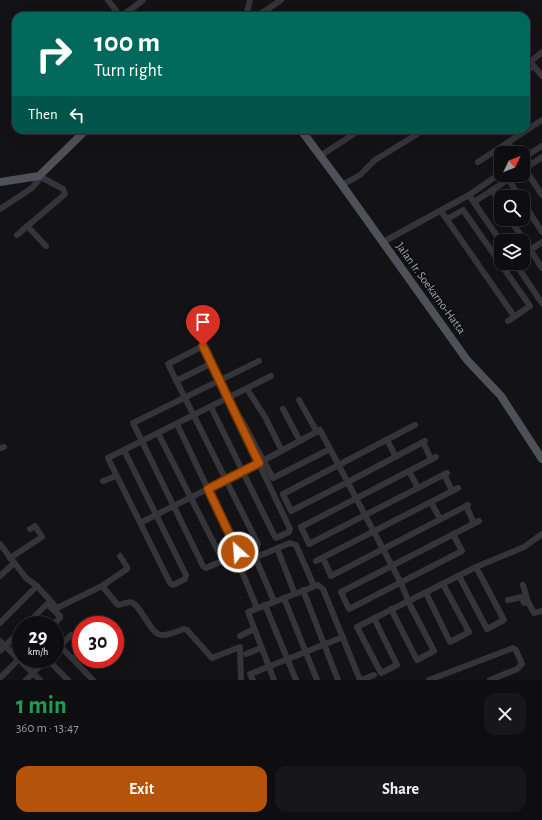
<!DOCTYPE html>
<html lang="en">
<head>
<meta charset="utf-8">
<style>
  body { margin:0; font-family:"Alegreya Sans",sans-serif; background:#171719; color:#f1f3f6; height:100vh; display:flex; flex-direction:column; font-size:15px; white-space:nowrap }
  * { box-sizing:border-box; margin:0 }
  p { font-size:13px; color:#9b9c9f }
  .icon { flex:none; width:22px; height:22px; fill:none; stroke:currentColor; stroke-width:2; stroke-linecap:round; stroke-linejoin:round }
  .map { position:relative; height:680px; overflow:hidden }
  .details { display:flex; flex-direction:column; background:#0e0e10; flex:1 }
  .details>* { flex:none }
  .guide { position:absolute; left:12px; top:12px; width:518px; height:122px; border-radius:12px; box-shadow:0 4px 16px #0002,0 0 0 1px #2e2e30; background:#00695c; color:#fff; overflow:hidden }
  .needle { width:26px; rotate:47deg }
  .controls { position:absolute; left:494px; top:146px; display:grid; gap:8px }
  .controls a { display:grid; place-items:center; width:36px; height:36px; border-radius:8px; background:#0e0e10; box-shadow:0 4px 16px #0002,0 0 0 1px #2e2e30; font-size:20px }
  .speed { position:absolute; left:12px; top:616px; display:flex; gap:8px; font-size:20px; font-weight:700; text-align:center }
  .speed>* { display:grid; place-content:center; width:52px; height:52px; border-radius:50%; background:#0e0e10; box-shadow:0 4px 16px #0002,0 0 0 1px #2e2e30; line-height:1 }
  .speed small { font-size:10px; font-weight:400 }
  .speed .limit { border:6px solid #d22; background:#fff; color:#111 }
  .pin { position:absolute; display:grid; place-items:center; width:34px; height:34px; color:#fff; margin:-41px -17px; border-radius:50% 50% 50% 0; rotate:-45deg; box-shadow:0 0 4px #0007 }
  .pin .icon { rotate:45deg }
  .me { position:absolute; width:44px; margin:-22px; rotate:334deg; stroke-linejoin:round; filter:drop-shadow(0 0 3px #0008) }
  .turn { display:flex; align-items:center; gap:14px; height:84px; padding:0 16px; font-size:18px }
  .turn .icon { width:52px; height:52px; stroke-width:2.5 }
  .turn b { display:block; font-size:28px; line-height:34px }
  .then { display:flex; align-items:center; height:38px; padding:0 16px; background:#0003; gap:8px; font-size:15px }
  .round { display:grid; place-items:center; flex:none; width:42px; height:42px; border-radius:12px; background:#171719 }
  .headline { display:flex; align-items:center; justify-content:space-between; height:68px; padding:0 16px }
  h1 { font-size:24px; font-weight:700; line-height:30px; color:#1e9e55 }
  .action { display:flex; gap:8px; margin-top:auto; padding:8px 16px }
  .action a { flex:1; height:46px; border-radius:12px; background:#b45309; color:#fff; font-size:16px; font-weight:700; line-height:46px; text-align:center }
  .action a+a { background:#171719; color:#f1f3f6 }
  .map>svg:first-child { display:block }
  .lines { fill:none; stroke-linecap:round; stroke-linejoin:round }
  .minor { stroke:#34343a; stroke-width:6 }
  .major { stroke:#4f5159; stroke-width:8 }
  .route-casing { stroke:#753606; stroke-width:10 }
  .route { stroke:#b45309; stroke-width:7 }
  .labels { text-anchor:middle; stroke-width:4; stroke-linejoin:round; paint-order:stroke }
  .street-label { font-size:12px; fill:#a3a8b7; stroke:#0e0e10 }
</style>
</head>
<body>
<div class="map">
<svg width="542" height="680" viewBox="0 0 542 680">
  <rect width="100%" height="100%" fill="#131315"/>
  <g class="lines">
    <!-- minor -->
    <g class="minor">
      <polyline points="108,0 120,16"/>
      <polyline points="122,16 143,0"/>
      <polyline points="246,16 250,0"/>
      <polyline points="255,16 265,11 281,0"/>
      <polyline points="526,57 542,76"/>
      <polyline points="530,62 542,52"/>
      <polyline points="526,71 534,66"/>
      <polyline points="508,142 515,153"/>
      <polyline points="320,156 360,130"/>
      <polyline points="523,158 542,146"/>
      <polyline points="478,162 542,120"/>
      <polyline points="523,166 542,195"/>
      <polyline points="523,170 542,157"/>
      <polyline points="508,179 520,197"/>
      <polyline points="342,185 360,175 375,160 424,130"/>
      <polyline points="492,190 501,205"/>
      <polyline points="469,195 501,242"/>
      <polyline points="474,202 515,175"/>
      <polyline points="523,202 542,232"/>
      <polyline points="0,209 32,188 41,177"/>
      <polyline points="441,211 514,316"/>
      <polyline points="447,219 463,210 530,306 508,321"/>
      <polyline points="510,219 542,268"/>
      <polyline points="27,226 46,246"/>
      <polyline points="17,235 65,194 63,189 39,176"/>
      <polyline points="383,242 469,195 501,173"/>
      <polyline points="523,255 542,242"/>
      <polyline points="515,263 542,303"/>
      <polyline points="176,381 212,363"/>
      <polyline points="247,389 265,417 282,451"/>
      <polyline points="299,400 317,432"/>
      <polyline points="283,409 300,441"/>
      <polyline points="241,419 273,478 330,449"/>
      <polyline points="177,424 238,552 242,554 256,549 258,544 168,364 203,346 290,529 289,532 276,538 274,535 211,407"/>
      <polyline points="415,425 283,494 291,511 348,482 425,441"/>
      <polyline points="158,433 222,559 220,562 206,568 203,566 133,423 259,361"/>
      <polyline points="387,440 396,457"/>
      <polyline points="423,442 431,459"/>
      <polyline points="0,448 4,447"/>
      <polyline points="124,450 186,575 185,579 173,585 170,583 108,458 271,376"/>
      <polyline points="436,457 301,527 309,544 447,473"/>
      <polyline points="409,471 418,488"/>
      <polyline points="444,474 452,491"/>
      <polyline points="103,481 116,476"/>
      <polyline points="431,502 440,519"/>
      <polyline points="466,506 474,523"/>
      <polyline points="140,523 259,463 320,430 401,583 410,605 434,651 417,660 391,609"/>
      <polyline points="453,534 462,551 349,609 341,592 479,521"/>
      <path d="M0 544 26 578 37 586 57 608 102 586 118 605C123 605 128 600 133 603 136 605 139 609 141 612 158 637 155 640 184 629L187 630 212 658 240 647 241 680"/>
      <polyline points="277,548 295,594"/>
      <polyline points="255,557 274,601"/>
      <polyline points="10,558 42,537 35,526 30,529"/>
      <polyline points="323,558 331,576 468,505"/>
      <polyline points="316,561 458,488"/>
      <polyline points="0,576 14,563"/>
      <polyline points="459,576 487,629 504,620 476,567"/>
      <polyline points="523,585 528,602"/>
      <polyline points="102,586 127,569 127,567 120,556"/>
      <polyline points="303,590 338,680"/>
      <polyline points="426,593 450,642 469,632 443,584"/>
      <polyline points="284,598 317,680"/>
      <polyline points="508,600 522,597 524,603 528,602 534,613 542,611"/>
      <polyline points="265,605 296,680"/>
      <polyline points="257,608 241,569 242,563 290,543 296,545 314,586"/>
      <polyline points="374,618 397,665 381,673 357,627 476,567 524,547 542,534"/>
      <polyline points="0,623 37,586"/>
      <polyline points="26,625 47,604 60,616 60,618 53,625"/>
      <polyline points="240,636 254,629"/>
      <polyline points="0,641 40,680"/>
      <polyline points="60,646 93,680"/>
      <polyline points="0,651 21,630"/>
      <polyline points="55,651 71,635"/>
      <polyline points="246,654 261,648"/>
      <polyline points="47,659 68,680"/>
      <polyline points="73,659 81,651"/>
      <polyline points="0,678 21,657"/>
      <polyline points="26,680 47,659"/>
      <polyline points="253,680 250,674 343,637"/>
      <polyline points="274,680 248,612 318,585 323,589 360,680"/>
      <polyline points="361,680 374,675"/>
      <polyline points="429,680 513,648 516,650 522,664 517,669 490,680"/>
    </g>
    <!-- major -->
    <g class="major">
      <polyline points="301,130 342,185 467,360 501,396 542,459"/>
      <polyline points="0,182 39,176 86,130"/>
    </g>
  </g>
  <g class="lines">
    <!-- route casing -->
    <g class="route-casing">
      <polyline id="route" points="203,346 259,463 208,489 238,552"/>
    </g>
    <!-- route -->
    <use href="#route" class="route"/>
  </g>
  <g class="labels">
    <!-- street labels -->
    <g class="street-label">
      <text transform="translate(431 288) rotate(54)" y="4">Jalan Ir. Soekarno-Hatta</text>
    </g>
  </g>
</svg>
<div class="controls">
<a><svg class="needle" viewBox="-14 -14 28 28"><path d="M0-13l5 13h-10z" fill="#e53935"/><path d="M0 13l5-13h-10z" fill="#9b9c9f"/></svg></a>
<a><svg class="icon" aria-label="search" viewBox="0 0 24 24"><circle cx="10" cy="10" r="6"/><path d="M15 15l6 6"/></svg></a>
<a><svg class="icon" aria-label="layers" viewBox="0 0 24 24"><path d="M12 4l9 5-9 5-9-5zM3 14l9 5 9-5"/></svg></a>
</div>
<div class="speed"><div>29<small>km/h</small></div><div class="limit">30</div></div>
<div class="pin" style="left:203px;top:346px;background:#d93025"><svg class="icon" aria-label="arrive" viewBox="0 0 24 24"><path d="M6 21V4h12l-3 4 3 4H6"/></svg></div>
<svg class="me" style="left:238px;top:552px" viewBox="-20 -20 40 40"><circle r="17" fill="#b45309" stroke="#fff" stroke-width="3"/><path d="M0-11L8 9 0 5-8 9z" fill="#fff"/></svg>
<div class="guide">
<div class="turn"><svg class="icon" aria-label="right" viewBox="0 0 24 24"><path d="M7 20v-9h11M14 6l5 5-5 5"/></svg><div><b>100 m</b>Turn right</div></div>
<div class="then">Then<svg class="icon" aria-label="left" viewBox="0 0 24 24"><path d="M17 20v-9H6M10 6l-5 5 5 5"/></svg></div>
</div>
</div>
<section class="details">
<div class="headline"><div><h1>1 min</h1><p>360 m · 13:47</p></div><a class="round"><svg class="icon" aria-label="close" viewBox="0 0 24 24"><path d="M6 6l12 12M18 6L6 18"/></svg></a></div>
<div class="action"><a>Exit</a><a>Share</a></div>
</section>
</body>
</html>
